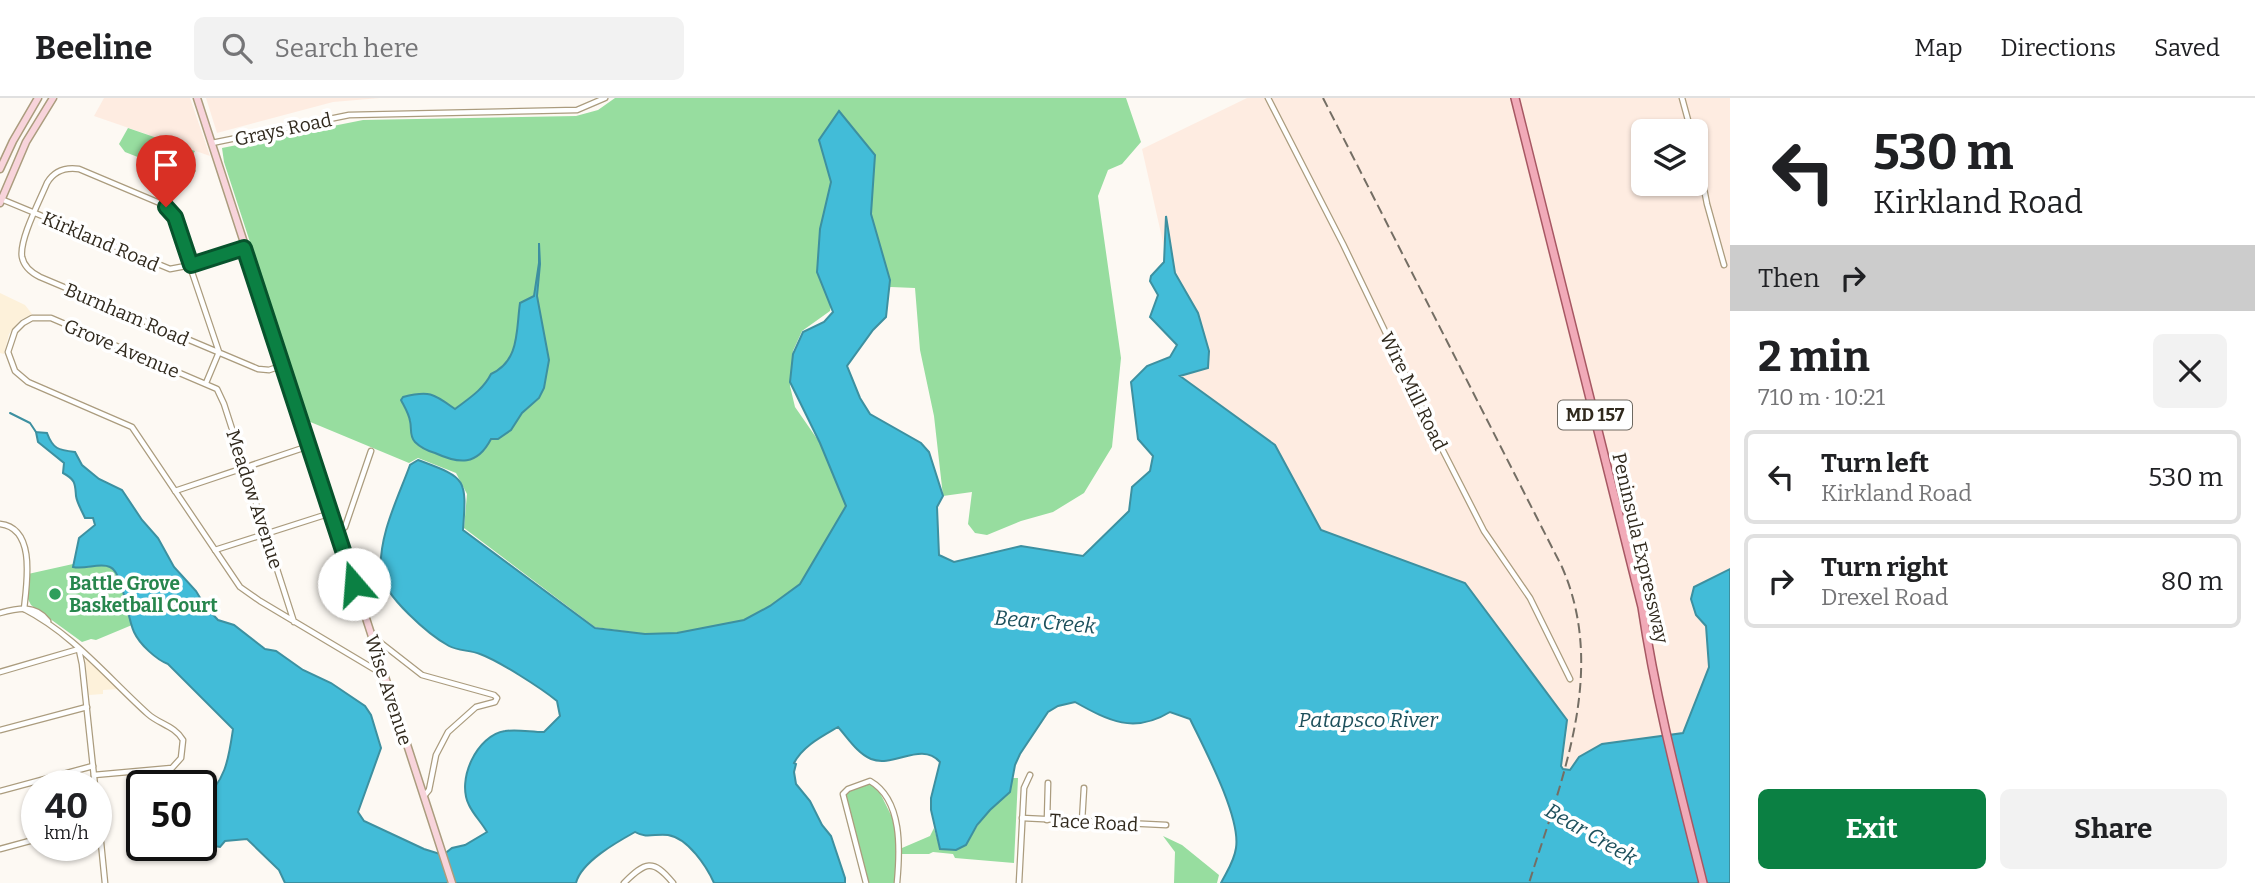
<!DOCTYPE html>
<html lang="en">
<head>
<meta charset="utf-8">
<style>
  body { margin:0; font-family:Bitter,serif; background:#f2f2f2; color:#202124; height:100vh; display:flex; flex-direction:column; font-size:26px; white-space:nowrap }
  * { box-sizing:border-box; margin:0 }
  p { font-size:23px; color:#757577 }
  .icon { flex:none; width:38px; height:38px; fill:none; stroke:currentColor; stroke-width:2; stroke-linecap:round; stroke-linejoin:round }
  .map { position:relative; flex:1; overflow:hidden }
  .drawer { display:flex; flex-direction:column; background:#fff; width:525px }
  .drawer>* { flex:none }
  .hud { background:#fff; color:#202124; overflow:hidden }
  .controls { position:absolute; left:1631px; top:21px; display:grid; gap:14px }
  .controls a { display:grid; place-items:center; width:77px; height:77px; border-radius:10px; background:#fff; box-shadow:0 2px 5px #0004; font-size:35px }
  .speed { position:absolute; left:21px; top:672px; display:flex; gap:14px; font-size:35px; font-weight:700; text-align:center }
  .speed>* { display:grid; place-content:center; width:91px; height:91px; border-radius:50%; background:#fff; box-shadow:0 2px 5px #0004; line-height:1 }
  .speed small { font-size:18px; font-weight:400 }
  .speed .limit { border:4px solid #111; border-radius:10px; background:#fff; color:#111 }
  .pin { position:absolute; display:grid; place-items:center; width:60px; height:60px; color:#fff; margin:-72px -30px; border-radius:50% 50% 50% 0; rotate:-45deg; box-shadow:0 0 7px #0007 }
  .pin .icon { rotate:45deg }
  .me { position:absolute; width:77px; margin:-38px; rotate:342deg; stroke-linejoin:round; filter:drop-shadow(0 0 5px #0008) }
  .turn { display:flex; align-items:center; gap:24px; height:147px; padding:0 28px; font-size:32px }
  .turn .icon { width:91px; height:91px; stroke-width:2.5 }
  .turn b { display:block; font-size:49px; line-height:60px }
  .then { display:flex; align-items:center; height:66px; padding:0 28px; background:#0003; gap:14px; font-size:26px }
  .round { display:grid; place-items:center; flex:none; width:74px; height:74px; border-radius:10px; background:#f2f2f2 }
  .summary { display:flex; align-items:center; justify-content:space-between; height:119px; padding:0 28px }
  h1 { font-size:42px; font-weight:700; line-height:52px }
  .primary-button { display:flex; gap:14px; margin-top:auto; padding:14px 28px }
  .primary-button a { flex:1; height:80px; border-radius:10px; background:#0b8043; color:#fff; font-size:28px; font-weight:700; line-height:80px; text-align:center }
  .primary-button a+a { background:#f2f2f2; color:#202124 }
  ul { padding:0; list-style:none }
  li { display:flex; align-items:center; gap:21px; height:94px; margin:0 14px 10px; padding:0 14px; border:4px solid #e0e0e0; border-radius:10px }
  li div { flex:1 }
  li b { display:block; font-size:26px }
  li em { font-style:normal }
  header { display:flex; align-items:center; gap:42px; box-sizing:border-box; height:98px; padding:0 35px; background:#fff; border-bottom:2px solid #e0e0e0 }
  header strong { font-size:33px }
  nav { display:flex; gap:38px; margin-inline-start:auto; font-size:24px }
  .search { width:490px; height:63px; background:#f2f2f2; display:flex; align-items:center; gap:18px; box-sizing:border-box; padding:0 24px; border-radius:10px; color:#757577; font-size:26px }
  main { display:flex; flex:1; min-height:0 }
  .map>svg:first-child { display:block }
  .built { fill:#fdf1da }
  .industrial { fill:#feece1; fill-rule:evenodd }
  .green { fill:#97dd9f }
  .water { fill:#42bcd8; stroke:#3d90a0; stroke-width:2 }
  .lines { fill:none; stroke-linecap:round; stroke-linejoin:round }
  .stream { stroke:#3d90a0; stroke-width:2 }
  .minor-casing { stroke:#ab9c7e; stroke-width:7 }
  .secondary-casing { stroke:#ab9c7e; stroke-width:9 }
  .primary-casing { stroke:#a75863; stroke-width:10 }
  .minor { stroke:#fff; stroke-width:4.5 }
  .secondary { stroke:#f8d4db; stroke-width:6 }
  .primary { stroke:#f1aab8; stroke-width:7 }
  .rail { stroke:#746e64; stroke-width:2; stroke-dasharray:10 5; stroke-linecap:butt }
  .route-casing { stroke:#07532c; stroke-width:18 }
  .route { stroke:#0b8043; stroke-width:12 }
  .leisure-dot { fill:#2e9e5b; stroke:#fff; stroke-width:2.5 }
  .labels { text-anchor:middle; stroke-width:7; stroke-linejoin:round; paint-order:stroke }
  .shield { fill:#fff; stroke:#6e6961; stroke-width:2 }
  .shield-label { font-size:18px; font-weight:bold; fill:#30291d }
  .street-label { font-size:19px; fill:#30291d; stroke:#fff }
  .leisure-label { font-size:19px; font-weight:bold; fill:#27864d; stroke:#fff; text-anchor:start }
  .water-label { font-size:21px; font-style:italic; fill:#1d505c; stroke:#fff }
</style>
</head>
<body>
<header>
<strong>Beeline</strong>
<div class="search"><svg class="icon" aria-label="search" viewBox="0 0 24 24"><circle cx="10" cy="10" r="6"/><path d="M15 15l6 6"/></svg>Search here</div>
<nav><a>Map</a><a>Directions</a><a>Saved</a></nav>
</header>
<main>
<div class="map">
<svg width="1730" height="785" viewBox="0 0 1730 785">
  <rect width="100%" height="100%" fill="#fdf9f3"/>
  <!-- built -->
  <g class="built">
    <polygon points="0,195 25,207 32,216 19,223 9,236 4,256 0,255"/>
    <polygon points="85,559 118,590 118,591 103,592 103,596 89,597"/>
  </g>
  <!-- industrial -->
  <g class="industrial">
    <polygon points="104,0 190,0 210,58 94,18"/>
    <polygon points="206,0 380,0 333,4 217,35"/>
    <path d="M1247 0H1730V471L1694 489 1696 517 1706 528 1709 569 1683 636 1602 646 1579 659 1570 672 1562 671 1561 668 1567 634 1465 485 1321 432 1275 347 1180 278 1198 215 1175 175 1167 124 1165 153 1142 51ZM1643 33H1696V86H1643Z"/>
  </g>
  <!-- green -->
  <g class="green">
    <polygon points="615,0 1126,0 1141,44 1122,66 1108,72 1098,98 1121,260 1112,349 1084,395 1053,414 1021,423 987,437 975,435 968,426 972,394 943,398 934,318 920,252 915,190 891,189 833,198 830,213 802,233 793,253 790,288 795,309 820,345 846,408 800,486 770,508 744,522 677,535 645,536 595,529 464,430 467,396 456,375 418,360 409,365 308,323 224,64 222,50 363,22 576,18 598,12"/>
    <polygon points="128,30 195,53 189,63 196,73 191,80 125,54 119,46"/>
    <path d="M73 466V469C85 472 95 467 106 467 121 468 127 514 132 527L96 542 91 541 82 544 31 507 28 501V476Z"/>
    <path d="M1013 680H1018L1014 765 955 760 953 756 933 754 929 756H901L902 750 930 738 934 730 940 751 966 747C973 735 979 724 988 714 1000 700 1009 700 1013 680Z"/>
    <polygon points="862,687 872,687 878,691 894,723 898,737 896,785 868,785 845,699 848,693"/>
    <polygon points="1163,738 1182,747 1219,777 1217,785 1174,785 1175,754"/>
  </g>
  <!-- water -->
  <g class="water">
    <path d="M839 13 875 57 871 116 890 182 886 219 873 232 847 268 860 300 870 316 921 345 929 354 943 398 937 409 939 457 954 464 1021 448 1083 458 1129 413 1132 389 1150 373 1153 358 1138 341 1131 284 1147 268 1170 259 1177 247 1150 219 1158 197 1150 183 1151 178 1164 164 1166 118 1175 175 1198 215 1209 253 1208 270 1180 278 1275 347 1321 432 1465 485 1567 622 1561 668 1563 671 1570 672 1579 659 1602 646 1683 635 1709 569 1706 528 1696 517 1691 501 1694 489 1730 471V785H1221C1227 773 1234 764 1236 750 1241 719 1204 650 1190 621L1170 614C1134 636 1109 623 1075 604L1058 608 1048 614 1020 656 1015 667 1010 694 990 712 977 727 966 747 956 752 940 751 931 712V700L940 664C921 643 894 670 871 661 857 655 848 640 838 629 821 639 803 648 794 665L796 666 794 674 796 686 810 703 822 727 831 738 845 780V785H714C707 769 688 740 668 737 656 735 647 741 635 734 617 744 581 764 576 785H285L279 772 247 741 225 743 220 749 201 746V702C226 685 229 658 233 631L168 566C157 562 140 547 134 534 127 520 123 474 110 469 100 464 85 472 73 469L79 440 95 427 93 420H85C82 413 77 405 76 398 75 386 76 382 63 375L64 365 38 344 36 334 47 335C53 351 58 352 75 354L82 367 99 381 122 392 142 422 158 440 174 469 196 493 205 508 218 522 234 527 265 551 276 553 303 572 331 585 365 608 371 617 381 650 358 714 364 723 424 751 443 757 452 750 465 747 487 734C482 725 473 716 469 707 456 682 477 637 505 633 517 631 531 634 544 634L560 618 557 603C541 590 499 563 480 556 470 552 458 553 449 548 429 537 384 498 381 475 378 438 398 400 410 367L418 362C466 380 467 379 463 432L595 530 645 536 677 535 744 522 770 508 800 486 846 408 820 345 790 284 793 256 803 234 824 224 833 214 817 174 820 131 831 84 819 42Z"/>
    <path d="M539 145 540 166 537 198 549 262 544 290 539 300 522 315 511 332 498 341H491C477 368 459 366 435 355 428 353 420 349 415 344 409 338 412 330 410 323 409 316 404 308 401 302L403 299C430 292 434 296 455 311 468 301 483 292 491 276 520 263 516 232 520 205L534 198 539 165Z"/>
  </g>
  <g class="lines">
    <!-- stream -->
    <polyline class="stream" points="10,315 30,325 36,334"/>
    <!-- minor casing -->
    <g class="minor-casing">
      <g id="minor">
        <polyline points="1268,0 1343,146 1436,339 1484,433 1530,500 1570,581"/>
        <polyline points="1682,0 1691,33"/>
        <polyline points="212,45 349,17 577,12 605,0"/>
        <polyline points="1696,50 1707,106 1724,167"/>
        <polyline points="1,101 170,171 191,167 244,150"/>
        <path d="M206 285 219 254 172 115 162 106 79 71C65 69 54 73 47 85 40 102 19 142 22 159 24 169 32 175 40 179L258 271 269 272 284 267"/>
        <polyline points="175,393 309,348"/>
        <path d="M0 426C36 430 27 484 24 511"/>
        <polyline points="338,435 345,429 371,353"/>
        <polyline points="215,452 331,415"/>
        <path d="M24 511C73 536 108 580 148 616 159 626 175 628 183 642L181 660 172 670 94 677"/>
        <path d="M0 515C18 510 35 506 48 523"/>
        <polyline points="294,524 224,306 217,291 51,220 32,220 23,225 15,233 8,254 15,273 28,284 132,329 240,489 260,503 384,577"/>
        <polyline points="372,538 422,577 494,597 497,600 495,604 476,609 448,634 436,657 429,692 424,698"/>
        <polyline points="79,552 82,566 95,688"/>
        <polyline points="0,574 79,551"/>
        <polyline points="0,632 87,609"/>
        <polyline points="0,693 93,668"/>
        <polyline points="96,694 105,785"/>
        <polyline points="1022,720 1166,727"/>
        <polyline points="1047,722 1048,685"/>
        <polyline points="1082,723 1084,690"/>
        <polyline points="0,751 37,741"/>
        <path d="M624 785C645 764 653 760 673 785"/>
        <path d="M866 785 843 696 848 691 870 683C903 702 900 753 897 785"/>
        <polyline points="1019,785 1024,690 1030,677"/>
      </g>
    </g>
    <!-- secondary casing -->
    <g class="secondary-casing">
      <g id="secondary">
        <polyline points="197,0 452,785"/>
        <polyline points="0,71 13,43 38,0"/>
        <polyline points="0,105 26,44 53,0"/>
      </g>
    </g>
    <!-- primary casing -->
    <g class="primary-casing">
      <path id="primary" d="M1515 0 1642 509C1656 603 1680 693 1703 785"/>
    </g>
    <!-- minor -->
    <use href="#minor" class="minor"/>
    <!-- secondary -->
    <use href="#secondary" class="secondary"/>
    <!-- primary -->
    <use href="#primary" class="primary"/>
    <!-- rail -->
    <path class="rail" d="M1323 0 1562 469C1608 574 1561 683 1529 785"/>
  </g>
  <g class="lines">
    <!-- route casing -->
    <g class="route-casing">
      <polyline id="route" points="166,109 175,119 191,167 244,150 354,486"/>
    </g>
    <!-- route -->
    <use href="#route" class="route"/>
  </g>
  <!-- markers -->
  <circle class="leisure-dot" cx="55" cy="496" r="7"/>
  <g class="labels">
    <!-- shield labels -->
    <rect class="shield" x="1558" y="302.5" width="74" height="29" rx="5"/>
    <g class="shield-label">
      <text x="1595" y="323">MD 157</text>
    </g>
    <!-- street labels -->
    <g class="street-label">
      <text transform="translate(283 31) rotate(-12)" y="7">Grays Road</text>
      <text transform="translate(101 143) rotate(23)" y="7">Kirkland Road</text>
      <text transform="translate(127 216) rotate(23)" y="7">Burnham Road</text>
      <text transform="translate(122 250) rotate(23)" y="7">Grove Avenue</text>
      <text transform="translate(1414 293) rotate(64)" y="7">Wire Mill Road</text>
      <text transform="translate(255 401) rotate(72)" y="7">Meadow Avenue</text>
      <text transform="translate(1641 450) rotate(77)" y="7">Peninsula Expressway</text>
      <text transform="translate(389 592) rotate(72)" y="7">Wise Avenue</text>
      <text transform="translate(1094 724) rotate(3)" y="7">Tace Road</text>
    </g>
    <!-- leisure labels -->
    <g class="leisure-label">
      <text x="69" y="492">Battle Grove<tspan x="69" dy="22">Basketball Court</tspan></text>
    </g>
    <!-- water labels -->
    <g class="water-label">
      <text transform="translate(1045 524) rotate(5)" y="7">Bear Creek</text>
      <text x="1368" y="629">Patapsco River</text>
      <text transform="translate(1591 736) rotate(30)" y="7">Bear Creek</text>
    </g>
  </g>
</svg>
<div class="controls">
<a><svg class="icon" aria-label="layers" viewBox="0 0 24 24"><path d="M12 4l9 5-9 5-9-5zM3 14l9 5 9-5"/></svg></a>
</div>
<div class="speed"><div>40<small>km/h</small></div><div class="limit">50</div></div>
<div class="pin" style="left:166px;top:109px;background:#d93025"><svg class="icon" aria-label="arrive" viewBox="0 0 24 24"><path d="M6 21V4h12l-3 4 3 4H6"/></svg></div>
<svg class="me" style="left:354px;top:486px" viewBox="-20 -20 40 40"><circle r="19" fill="#fff"/><path d="M0-13L10 11 0 6-10 11z" fill="#0b8043"/></svg>
</div>
<section class="drawer">
<div class="hud">
<div class="turn"><svg class="icon" aria-label="left" viewBox="0 0 24 24"><path d="M17 20v-9H6M10 6l-5 5 5 5"/></svg><div><b>530 m</b>Kirkland Road</div></div>
<div class="then">Then<svg class="icon" aria-label="right" viewBox="0 0 24 24"><path d="M7 20v-9h11M14 6l5 5-5 5"/></svg></div>
</div>
<div class="summary"><div><h1>2 min</h1><p>710 m · 10:21</p></div><a class="round"><svg class="icon" aria-label="close" viewBox="0 0 24 24"><path d="M6 6l12 12M18 6L6 18"/></svg></a></div>
<ul>
<li><svg class="icon" aria-label="left" viewBox="0 0 24 24"><path d="M17 20v-9H6M10 6l-5 5 5 5"/></svg><div><b>Turn left</b><p>Kirkland Road</p></div><em>530 m</em></li>
<li><svg class="icon" aria-label="right" viewBox="0 0 24 24"><path d="M7 20v-9h11M14 6l5 5-5 5"/></svg><div><b>Turn right</b><p>Drexel Road</p></div><em>80 m</em></li>
</ul>
<div class="primary-button"><a>Exit</a><a>Share</a></div>
</section>
</main>
</body>
</html>
